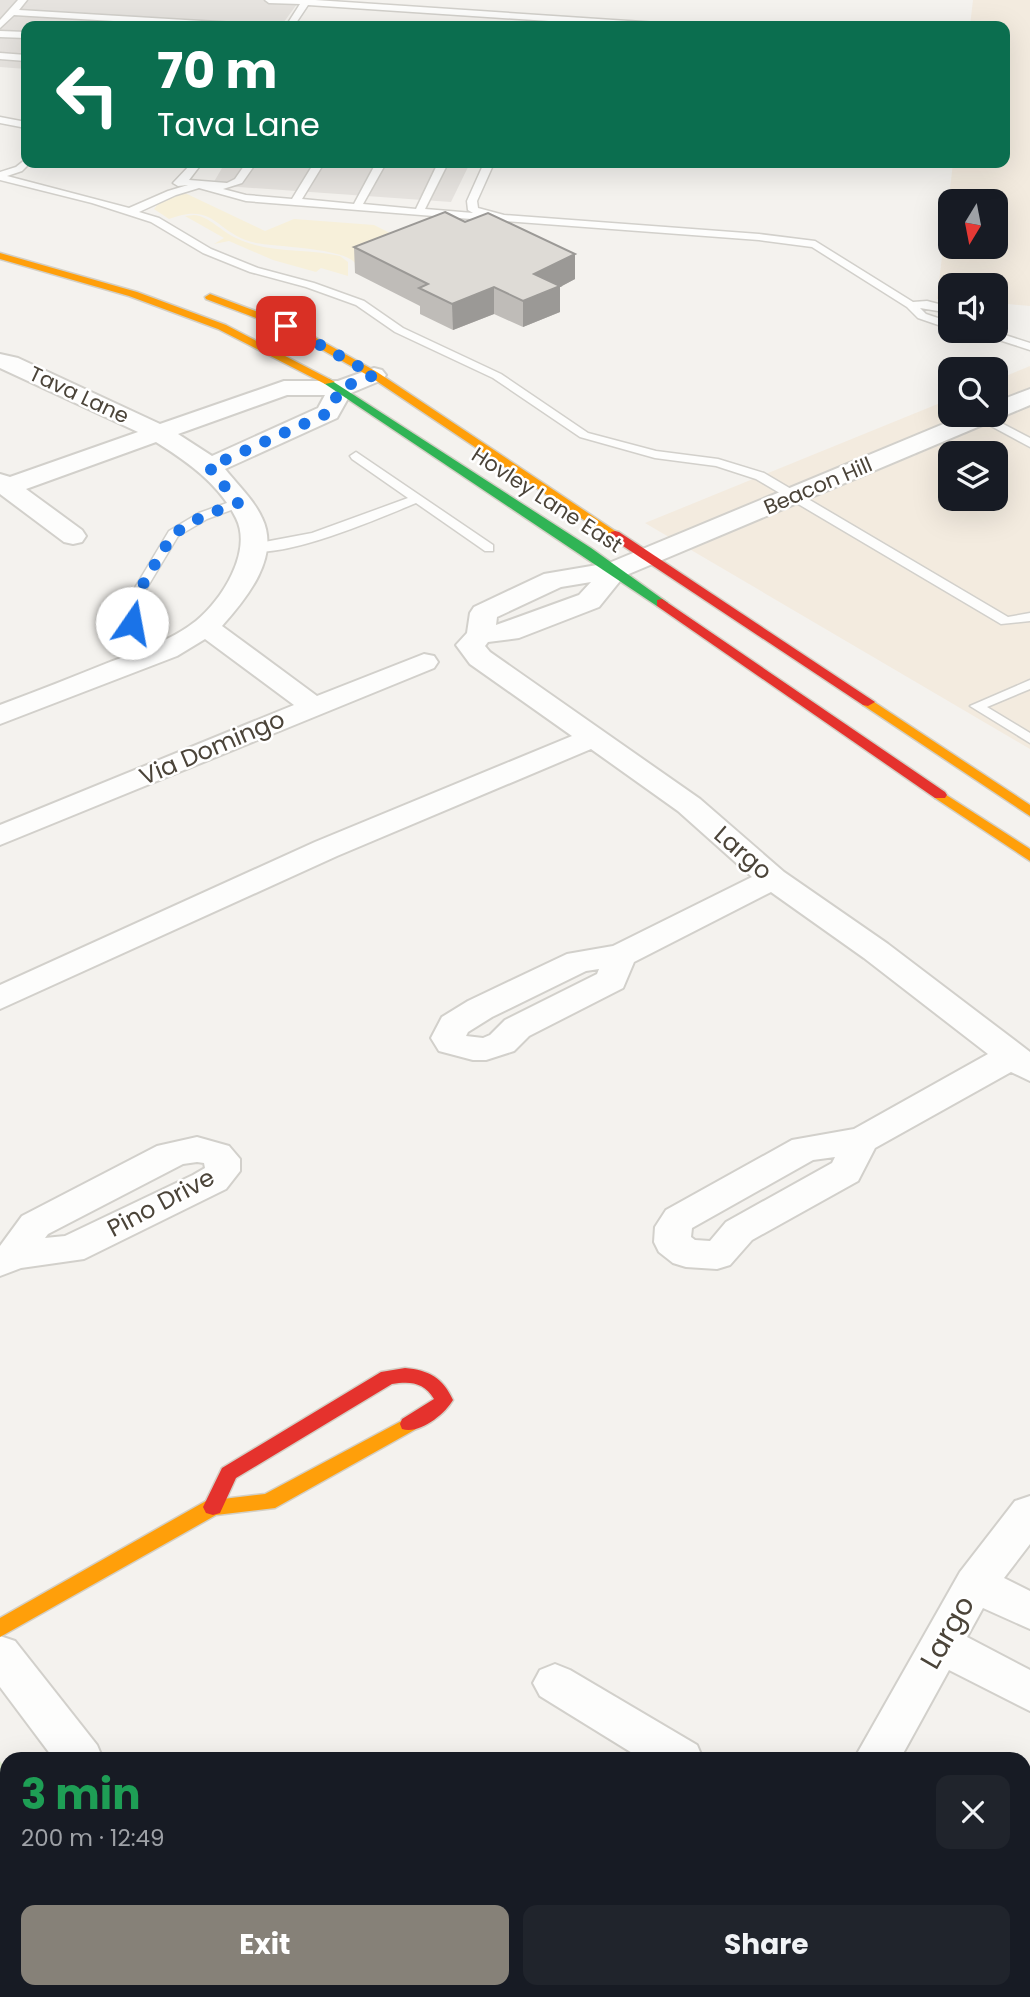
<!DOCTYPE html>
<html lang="en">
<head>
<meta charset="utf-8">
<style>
  body { margin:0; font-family:Poppins,sans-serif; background:#20242c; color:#f1f3f6; height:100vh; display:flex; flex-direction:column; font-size:26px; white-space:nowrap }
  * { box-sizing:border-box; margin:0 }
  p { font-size:23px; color:#9ea1a6 }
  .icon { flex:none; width:38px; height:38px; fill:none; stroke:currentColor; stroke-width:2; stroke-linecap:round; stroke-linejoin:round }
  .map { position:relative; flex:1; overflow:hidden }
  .panel { position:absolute; left:0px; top:1752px; width:1031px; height:247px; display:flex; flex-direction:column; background:#171b24; border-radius:21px 21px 0 0; box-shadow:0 7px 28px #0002 }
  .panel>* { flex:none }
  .top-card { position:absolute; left:21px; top:21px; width:989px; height:147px; border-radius:14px; box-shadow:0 7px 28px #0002; background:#0b6e4f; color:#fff; overflow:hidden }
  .needle { width:46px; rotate:190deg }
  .fabs { position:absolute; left:938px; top:189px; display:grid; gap:14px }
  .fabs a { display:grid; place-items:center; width:70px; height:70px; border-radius:14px; background:#171b24; box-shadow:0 7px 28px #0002; font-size:35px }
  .pin { position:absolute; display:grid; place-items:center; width:60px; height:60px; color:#fff; margin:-30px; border-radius:14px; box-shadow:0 4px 10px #0006 }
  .me { position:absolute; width:77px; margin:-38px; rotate:12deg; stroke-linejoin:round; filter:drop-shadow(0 0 5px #0008) }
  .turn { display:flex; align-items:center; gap:24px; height:147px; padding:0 21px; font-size:32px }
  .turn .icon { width:91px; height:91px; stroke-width:2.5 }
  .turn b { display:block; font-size:49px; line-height:60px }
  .round { display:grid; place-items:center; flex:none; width:74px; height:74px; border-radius:14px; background:#20242c }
  .overview { display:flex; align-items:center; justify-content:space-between; height:119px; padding:0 21px }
  h1 { font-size:42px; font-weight:700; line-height:52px; color:#1e9e55 }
  .action { display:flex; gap:14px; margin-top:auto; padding:14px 21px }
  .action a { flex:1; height:80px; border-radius:14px; background:#868178; color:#fff; font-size:28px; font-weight:700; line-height:80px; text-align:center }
  .action a+a { background:#20242c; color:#f1f3f6 }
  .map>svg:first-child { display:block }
  .commercial { fill:#f3ebdf; fill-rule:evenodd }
  .green { fill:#e1eecf }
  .sand { fill:#f7f0da }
  .parking { fill:#e6e3df }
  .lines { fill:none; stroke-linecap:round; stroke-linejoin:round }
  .lane-casing { stroke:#d2d0cb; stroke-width:3 }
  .street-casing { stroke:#d2d0cb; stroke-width:4 }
  .fast-casing { stroke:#d3cfc5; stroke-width:3 }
  .slow-casing { stroke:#d3cfc5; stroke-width:3 }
  .jam-casing { stroke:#d3cfc5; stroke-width:3 }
  .lane { fill:#fdfdfc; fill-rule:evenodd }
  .street { fill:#fdfdfc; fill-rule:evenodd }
  .fast { fill:#30b455; fill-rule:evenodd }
  .slow { fill:#ff9f0a; fill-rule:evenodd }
  .jam { fill:#e5322d; fill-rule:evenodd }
  .wall { fill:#bfbcb8 }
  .shaded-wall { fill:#9b9996 }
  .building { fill:#dedbd6; stroke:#9b9996; stroke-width:2 }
  .route { stroke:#1a73e8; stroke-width:12; stroke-dasharray:0 21.6 }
  .labels { text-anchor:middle; stroke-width:5; stroke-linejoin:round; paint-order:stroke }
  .far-street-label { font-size:21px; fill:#4b4439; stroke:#fff }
  .street-label { font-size:24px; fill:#4b4439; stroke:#fff }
  .near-street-label { font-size:28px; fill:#4b4439; stroke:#fff }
</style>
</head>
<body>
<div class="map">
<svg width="1030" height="1997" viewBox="0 0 1030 1997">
  <rect width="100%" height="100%" fill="#f4f2ee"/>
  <!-- commercial -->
  <g class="commercial">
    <path d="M973 0H1030V306L996 303V285H950V300L937 299 953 163H1004V26H970ZM950 201H996V247H950Z"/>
    <path d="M1030 366V749L645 523 950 399V415H996V380ZM950 453H996V499H950Z"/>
  </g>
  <!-- green -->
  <polygon class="green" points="0,1761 7,1771 7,1913 0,1917"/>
  <!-- sand -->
  <g class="sand">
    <path d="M185 193 265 231 294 219 374 225 392 234 375 265 355 273V263C343 248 278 247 256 243 215 234 216 201 169 219L154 209 161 201Z"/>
    <path d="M194 215C209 216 222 232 236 238 269 254 306 248 340 256L348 262V276L321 268 316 272 273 260 229 241 214 244 224 238 185 216Z"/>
  </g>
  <!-- parking -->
  <g class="parking">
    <polygon points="0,0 300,0 281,26 26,26 26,69 0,67"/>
    <polygon points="225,163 470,163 451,202 212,185"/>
  </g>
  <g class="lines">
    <!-- lane casing -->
    <g class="lane-casing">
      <g id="lane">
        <polygon points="18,0 27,0 19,10 235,23 239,26 197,26 14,15 0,28 0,20"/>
        <polygon points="265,0 315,0 658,23 662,26 623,26 308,5 294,26 286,26 300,4 269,3"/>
        <polygon points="0,31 26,32 26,38 0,37"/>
        <polygon points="0,53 26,55 26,61 0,59"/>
        <polygon points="0,117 26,122 26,128 0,123"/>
        <polygon points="26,159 26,163 30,163 22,171 7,176 129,208 168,191 188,185 178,186 173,183 192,163 202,163 189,180 227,183 235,179 246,163 256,163 242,183 223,189 246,195 292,199 314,163 324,163 302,199 354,204 376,163 386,163 363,204 416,209 438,163 448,163 425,209 473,213 468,210 467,201 484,163 494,163 477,201 478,208 504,215 759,234 815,241 913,302 927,301 950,307 950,313 920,308 926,314 950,322 950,329 918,318 907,307 812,247 759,240 504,221 489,217 484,220 246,201 199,188 176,195 139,212 159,218 211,249 258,268 314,283 364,301 403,328 501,374 588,433 656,451 718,459 764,473 1008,617 1030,613 1030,621 1001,624 756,479 716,466 655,458 580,437 493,378 395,332 356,305 306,287 250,272 203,253 151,222 92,203 0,180 0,172 16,167"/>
        <polygon points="996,326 1000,327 1002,334 1030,343 1030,350 996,339 971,337 958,331 991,332 996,331"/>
        <polygon points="978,415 986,415 1030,438 1030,447 978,419"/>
        <path d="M356 452 493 545V551H485L416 503C378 519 287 558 248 551V545L312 533 408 498 352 459 350 456Z"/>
        <path d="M238 499 242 500V506L207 519 178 536 139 601C135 634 155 632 174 650L172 653C156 655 130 635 126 619 125 613 126 607 127 601L169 531 199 513Z"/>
        <polygon points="1030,680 1030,689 987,707 1030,733 1030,743 970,706"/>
      </g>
    </g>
    <!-- street casing -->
    <g class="street-casing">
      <g id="street">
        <path d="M0 354 18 358 160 424 284 381H338L374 368 382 370 386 375 382 380 351 393 337 418 225 469C237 484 254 500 262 518 281 557 246 599 222 626L317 696 424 654 434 656 438 662 434 668 0 845V825L294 705 205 639 177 656 0 724V705C37 691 73 677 110 662 139 651 171 641 196 621 221 601 253 552 236 518 219 484 188 462 156 442L26 489 82 530 86 536 82 542 73 544 64 542 0 494V474L10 477 138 432 0 368ZM287 395H325L318 408 212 456 178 434Z"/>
        <path d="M1030 389V405L624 576 599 607 519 638 488 642 485 646 490 652 700 799 784 872 888 944 1030 1052V1081L1011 1072 875 1148 858 1181 752 1240 730 1265 717 1269 686 1267 673 1263 659 1252 654 1242 655 1227 666 1210 792 1140 854 1129 988 1054 864 958 771 892 634 962 623 988 529 1036 514 1051 486 1060H473L439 1051 431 1038 442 1017 468 1001 567 954 613 946 752 877 678 811 591 749 337 856 0 1009V985L315 842 572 736 470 664 456 645 467 633 470 613 474 607 544 574 609 563 965 415H996V402ZM591 582 579 595 496 625 497 617 561 587ZM599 969 597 974 505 1020 490 1035 483 1038 466 1036 468 1032 492 1017 586 971ZM835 1157 832 1163 726 1222 710 1241 695 1240 691 1237 692 1228 813 1160Z"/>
        <path d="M197 1137 229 1146 240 1159V1171L226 1189 84 1259 21 1268 0 1276V1246L22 1216 157 1146ZM197 1162 204 1163 205 1168 193 1175 65 1236 45 1238 48 1234 183 1164Z"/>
        <polygon points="1030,1496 1030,1544 1004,1578 1030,1591 1030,1629 983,1608 967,1637 1030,1670 1030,1711 949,1670 900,1759 854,1759 960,1572 1015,1501"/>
        <polygon points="0,1636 15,1641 97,1745 103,1759 54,1759 0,1687"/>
        <polygon points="555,1664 570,1670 697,1745 703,1759 642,1759 540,1696 533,1683 540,1670"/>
        <polygon points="236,1992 286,1992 288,1997 238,1997"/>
        <polygon points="764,1992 813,1992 811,1997 762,1997"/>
      </g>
    </g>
    <!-- fast casing -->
    <g class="fast-casing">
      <polygon id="fast" points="329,379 591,548 668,603 667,606 657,606 325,384 323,382"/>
    </g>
    <!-- slow casing -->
    <g class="slow-casing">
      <g id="slow">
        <polygon points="0,253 137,292 226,325 335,382 325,384 218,329 129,296 0,259"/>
        <polygon points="210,294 293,325 377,372 621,535 619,538 611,538 369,376 285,329 206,299 205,297"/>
        <polygon points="868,698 1030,805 1030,816 863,705 861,702 863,699"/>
        <polygon points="940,791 1030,849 1030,861 935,798 933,795"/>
        <polygon points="409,1417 416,1419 418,1424 416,1429 275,1508 216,1515 0,1637 0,1618 206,1501 265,1494"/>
      </g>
    </g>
    <!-- jam casing -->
    <g class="jam-casing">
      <g id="jam">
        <polygon points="615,531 619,532 875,702 868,706 863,705 611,538 611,532"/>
        <polygon points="662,599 945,792 947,795 945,798 935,798 657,606 657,600"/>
        <path d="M405 1368C429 1370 443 1378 453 1400 445 1414 419 1435 402 1429L400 1424 402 1419 434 1399C424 1382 410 1381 392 1384L236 1478 220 1513 213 1515 206 1513 203 1507 222 1468 381 1372Z"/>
      </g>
    </g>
    <!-- lane -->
    <use href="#lane" class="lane"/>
    <!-- street -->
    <use href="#street" class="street"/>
    <!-- fast -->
    <use href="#fast" class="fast"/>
    <!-- slow -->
    <use href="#slow" class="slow"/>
    <!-- jam -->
    <use href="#jam" class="jam"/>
  </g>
  <!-- wall -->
  <polygon class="wall" points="354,247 575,279 560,287 560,312 523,327 494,314 453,330 420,314 420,306 355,273"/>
  <!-- shaded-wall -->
  <g class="shaded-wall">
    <polygon points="575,254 575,279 560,287 560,312 523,327 523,301 534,274"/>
    <polygon points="494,287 494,314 453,330 452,304"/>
  </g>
  <!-- building -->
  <polygon class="building" points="445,212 465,222 488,213 575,254 534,274 560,286 523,301 494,287 452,304 419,288 428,284 354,247"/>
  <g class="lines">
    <!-- route -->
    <polyline class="route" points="132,623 130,611 133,601 173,534 203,516 238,503 209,467 328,413 341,388 374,375 286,326"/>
  </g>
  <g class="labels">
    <!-- far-street labels -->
    <g class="far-street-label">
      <text transform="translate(79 395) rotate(25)" y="7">Tava Lane</text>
      <text transform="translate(818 486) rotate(-23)" y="7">Beacon Hill</text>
      <text transform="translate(547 500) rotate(33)" y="7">Hovley Lane East</text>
    </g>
    <!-- street labels -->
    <g class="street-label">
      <text transform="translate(212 748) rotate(-23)" y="8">Via Domingo</text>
      <text transform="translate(743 853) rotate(41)" y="8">Largo</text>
      <text transform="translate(161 1203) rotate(-28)" y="8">Pino Drive</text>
    </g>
    <!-- near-street labels -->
    <g class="near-street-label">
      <text transform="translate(947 1632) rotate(-60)" y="10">Largo</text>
    </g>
  </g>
</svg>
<div class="fabs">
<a><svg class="needle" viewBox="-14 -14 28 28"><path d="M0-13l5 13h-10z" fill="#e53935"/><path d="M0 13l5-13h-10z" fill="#9ea1a6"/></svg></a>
<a><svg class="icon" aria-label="sound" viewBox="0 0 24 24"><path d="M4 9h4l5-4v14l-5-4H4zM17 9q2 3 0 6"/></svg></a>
<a><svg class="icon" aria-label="search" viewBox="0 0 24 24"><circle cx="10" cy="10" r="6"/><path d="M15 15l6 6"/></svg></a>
<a><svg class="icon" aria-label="layers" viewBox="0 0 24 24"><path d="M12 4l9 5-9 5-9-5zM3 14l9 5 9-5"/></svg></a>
</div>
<div class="pin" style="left:286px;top:326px;background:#d93025"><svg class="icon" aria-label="arrive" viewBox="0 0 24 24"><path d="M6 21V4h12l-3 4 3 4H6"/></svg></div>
<svg class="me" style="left:132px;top:623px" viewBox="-20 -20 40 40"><circle r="19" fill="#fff"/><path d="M0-13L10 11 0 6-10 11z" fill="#1a73e8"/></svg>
<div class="top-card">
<div class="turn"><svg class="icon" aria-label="left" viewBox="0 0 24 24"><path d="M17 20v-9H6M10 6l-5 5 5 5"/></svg><div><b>70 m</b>Tava Lane</div></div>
</div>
<section class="panel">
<div class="overview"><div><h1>3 min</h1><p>200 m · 12:49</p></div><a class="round"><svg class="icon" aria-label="close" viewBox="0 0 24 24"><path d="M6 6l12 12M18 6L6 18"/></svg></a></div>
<div class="action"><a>Exit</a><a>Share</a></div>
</section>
</div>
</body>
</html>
